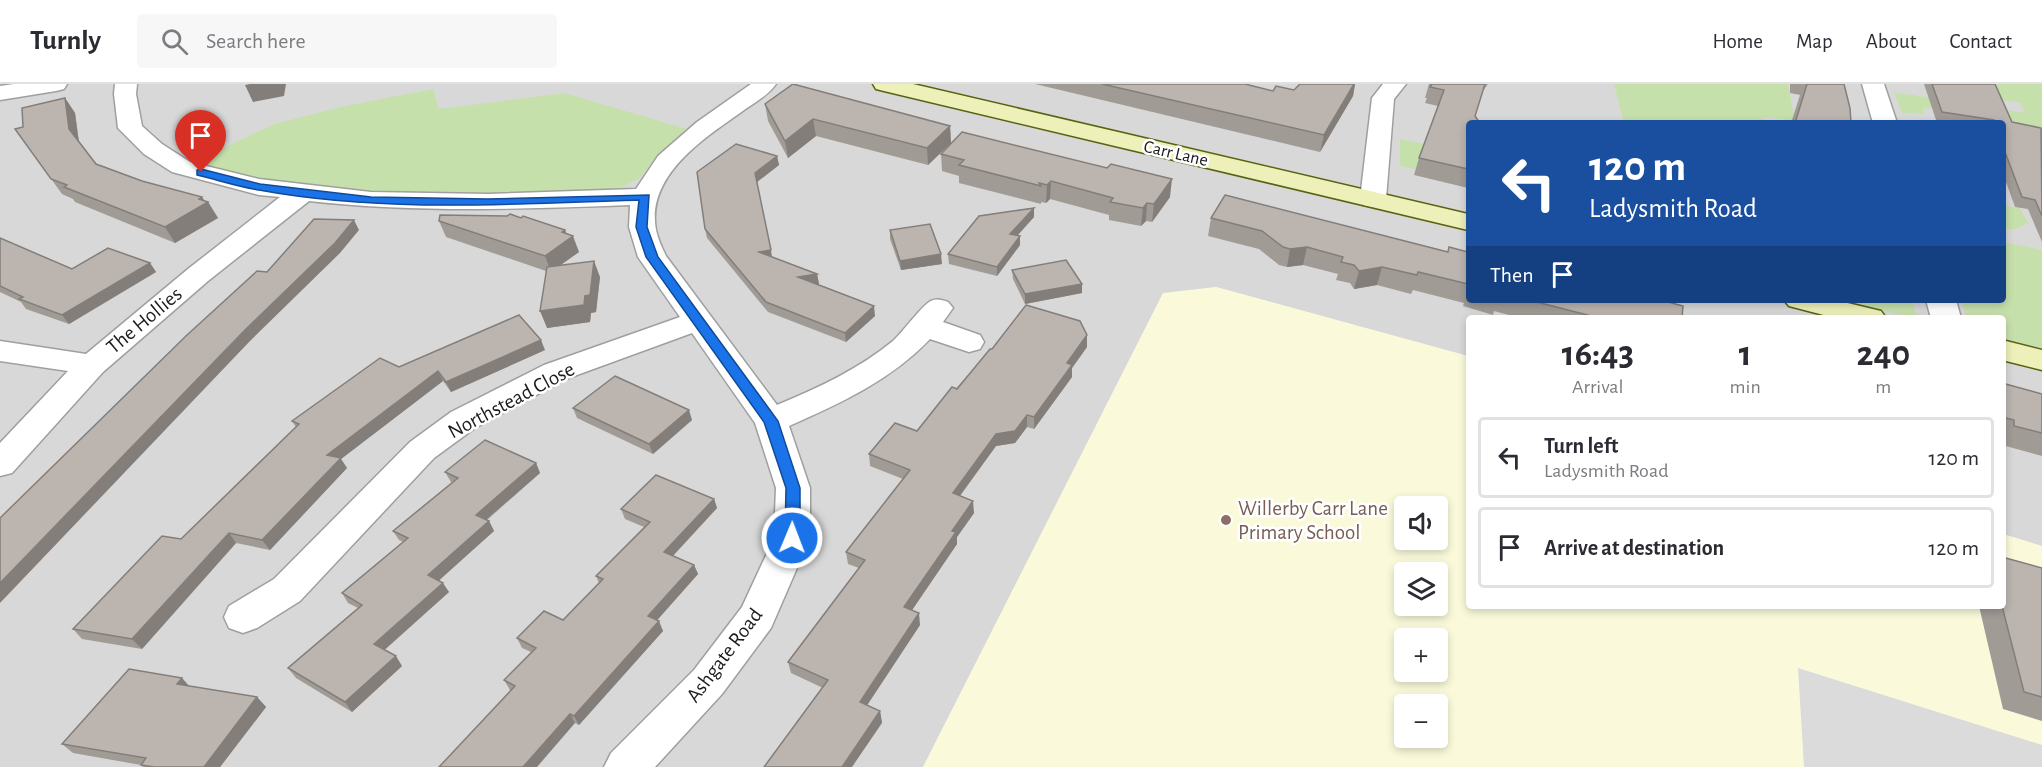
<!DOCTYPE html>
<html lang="en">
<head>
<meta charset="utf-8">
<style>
  body { margin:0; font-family:"Alegreya Sans",sans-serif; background:#f7f7f7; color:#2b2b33; height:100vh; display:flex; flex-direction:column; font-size:22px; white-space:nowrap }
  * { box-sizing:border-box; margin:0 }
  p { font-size:20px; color:#7c7c81 }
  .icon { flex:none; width:33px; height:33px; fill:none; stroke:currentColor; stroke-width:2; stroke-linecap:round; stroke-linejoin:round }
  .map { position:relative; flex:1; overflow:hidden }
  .drawer { position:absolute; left:1466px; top:231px; width:540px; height:294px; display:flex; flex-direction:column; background:#fff; border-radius:6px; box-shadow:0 3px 9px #0003 }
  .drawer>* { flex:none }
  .guide { position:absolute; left:1466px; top:36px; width:540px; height:183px; border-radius:6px; box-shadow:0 3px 9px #0003; background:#1a4fa0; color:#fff; overflow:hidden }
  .buttons { position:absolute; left:1394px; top:412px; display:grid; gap:12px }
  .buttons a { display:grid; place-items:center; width:54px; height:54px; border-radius:6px; background:#fff; box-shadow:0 3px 9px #0003; font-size:30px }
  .pin { position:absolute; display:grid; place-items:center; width:51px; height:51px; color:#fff; margin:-62px -26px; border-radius:50% 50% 50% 0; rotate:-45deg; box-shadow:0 0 6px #0007 }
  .pin .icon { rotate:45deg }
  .me { position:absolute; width:66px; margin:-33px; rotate:1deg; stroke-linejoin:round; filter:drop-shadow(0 0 4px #0008) }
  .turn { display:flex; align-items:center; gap:21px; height:126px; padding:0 24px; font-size:27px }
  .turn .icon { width:78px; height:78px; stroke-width:2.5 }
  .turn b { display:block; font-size:42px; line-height:51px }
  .then { display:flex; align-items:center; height:57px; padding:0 24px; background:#0003; gap:12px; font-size:22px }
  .eta { display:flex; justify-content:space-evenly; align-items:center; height:102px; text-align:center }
  .eta b { font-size:36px; font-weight:700; line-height:42px }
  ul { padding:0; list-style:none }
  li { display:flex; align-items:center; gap:18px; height:81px; margin:0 12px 9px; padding:0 12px; border:3px solid #e1e1e2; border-radius:6px }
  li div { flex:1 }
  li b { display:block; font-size:22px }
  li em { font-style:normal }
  header { display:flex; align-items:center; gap:36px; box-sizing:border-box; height:84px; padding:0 30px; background:#fff; border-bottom:2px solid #e1e1e2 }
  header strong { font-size:28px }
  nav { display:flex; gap:33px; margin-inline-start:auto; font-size:21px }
  .search { width:420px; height:54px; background:#f7f7f7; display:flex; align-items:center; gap:15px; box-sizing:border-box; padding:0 21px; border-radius:6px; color:#7c7c81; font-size:22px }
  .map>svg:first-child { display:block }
  .residential { fill:#d9d8d8; fill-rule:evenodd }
  .education { fill:#fafadb; fill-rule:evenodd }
  .grass { fill:#c6e0ac }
  .parking { fill:#dbdbdb }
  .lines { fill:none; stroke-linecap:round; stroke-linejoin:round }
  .street-casing { stroke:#9f9f9f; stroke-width:3 }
  .secondary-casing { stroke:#596211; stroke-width:3 }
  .street { fill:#fff; fill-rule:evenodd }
  .secondary { fill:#eef0ba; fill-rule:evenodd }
  .wall { fill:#a19b96 }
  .shaded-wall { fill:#837e7a }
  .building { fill:#bbb4af; stroke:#837e7a; stroke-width:1.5 }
  .route { fill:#1a73e8; stroke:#114b97; stroke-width:1.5 }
  .education-dot { fill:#8d6e63; stroke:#fff; stroke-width:2 }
  .labels { text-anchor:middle; stroke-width:5; stroke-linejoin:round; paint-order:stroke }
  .far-street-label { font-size:18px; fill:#1b1b1b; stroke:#fff }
  .street-label { font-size:21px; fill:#1b1b1b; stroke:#fff }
  .education-label { font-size:21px; fill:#785e54; stroke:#fff; text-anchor:start }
</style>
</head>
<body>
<header>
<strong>Turnly</strong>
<div class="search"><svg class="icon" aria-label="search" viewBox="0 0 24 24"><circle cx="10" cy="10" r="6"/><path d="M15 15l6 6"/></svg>Search here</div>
<nav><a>Home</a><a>Map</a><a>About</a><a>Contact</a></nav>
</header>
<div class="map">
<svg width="2042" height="683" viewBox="0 0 2042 683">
  <rect width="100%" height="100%" fill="#ebe8e1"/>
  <!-- residential -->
  <path class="residential" d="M0 0H2042V462L2003 450 2002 234H1468V272L1216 203 1163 210 923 683H0ZM1468 39H2002V216H1468Z"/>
  <!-- education -->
  <path class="education" d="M1216 203 1468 272V522H2002L2003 450 2042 462V683H923L1163 209ZM1404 423H1437V456H1404ZM1404 489H1437V522H1404ZM1404 555H1437V588H1404ZM1404 621H1437V654H1404Z"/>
  <!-- grass -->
  <g class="grass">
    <polygon points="1614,0 1788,0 1795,37 1764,33 1765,39 1624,39"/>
    <polygon points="1954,0 2042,0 2042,54 2002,39 1933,23 1923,25 1923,30 1902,29 1894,8 2026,29 2020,19 1958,9"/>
    <path d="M433 5 439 25 564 9 687 45 659 69 640 94 616 106C509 109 403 116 297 101 262 96 227 91 194 78L274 40 345 22Z"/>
    <polygon points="1400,55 1468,69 1439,89 1400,82"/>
    <polygon points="2002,121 2020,124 2028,139 2016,145 2003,145"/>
    <polygon points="2003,158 2042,166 2042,264 2003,255 2002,234 1967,234 1961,216 2002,216"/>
    <polygon points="1842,216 1912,216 1917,234 1842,218"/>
  </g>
  <!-- parking -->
  <polygon class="parking" points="1798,584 2042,661 2042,683 1804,683"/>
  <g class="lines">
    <!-- street casing -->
    <g class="street-casing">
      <g id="street">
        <polygon points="14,0 67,0 64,5 56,7 0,16 0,2"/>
        <path d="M115 0H137L136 10 142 42 162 60 190 78 259 95 371 108 488 110 636 105 658 72 697 38 751 0H776C768 12 752 20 740 29 703 55 646 92 656 146 658 155 662 164 666 172L777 321C818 304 859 285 893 257 902 249 924 219 931 217 937 214 942 216 948 218L953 224 943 238 980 251 984 258 980 265 969 268 930 255C891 296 841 319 789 342L810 404V454L771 544 722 610 655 683H604L611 669 694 586 742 523 774 454 776 404 755 339 692 249 566 295 475 344 434 374 300 517 257 544 243 549 229 544 224 533 229 522 274 495 410 358 451 328 544 281 680 233 638 173 629 143 630 121C523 125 416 129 309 117L208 197 103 288 12 389 0 392V359L68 287 0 277V257L86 270 188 185 280 113 259 111 172 88 144 70 118 44 114 10Z"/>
        <polygon points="1383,0 1406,0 1394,15 1386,115 1382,121 1373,123 1364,121 1360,115 1372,14"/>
        <polygon points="1862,0 1884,0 1897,39 1873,39"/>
        <polygon points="1926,216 1956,216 1961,234 1931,234"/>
      </g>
    </g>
    <!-- secondary casing -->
    <g class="secondary-casing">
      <g id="secondary">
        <polygon points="873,0 913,0 1468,130 1468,146 884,7 876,5"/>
        <polygon points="1784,216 1835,216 1881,227 1886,234 1835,234 1789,222"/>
        <polygon points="2002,256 2042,266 2042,286 2002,276"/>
      </g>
    </g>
    <!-- street -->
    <use href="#street" class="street"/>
    <!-- secondary -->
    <use href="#secondary" class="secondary"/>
  </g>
  <!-- wall -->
  <g class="wall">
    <polygon points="1035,0 1245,0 1273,7 1294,6 1300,0 1355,0 1353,12 1320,68"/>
    <polygon points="1429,0 1488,0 1483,7 1468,39 1468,104 1414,91 1419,74 1438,22 1425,19 1427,14 1425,14"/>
    <polygon points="1790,0 1844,0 1851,39 1791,39 1800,11 1790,9"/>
    <polygon points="1924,0 1995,0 2012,38 2042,45 2042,158 2028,125 2015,123 2002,87 2002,39 1951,39 1936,36"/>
    <polygon points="65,14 75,29 79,57 96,80 142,97 208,118 218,134 175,159 75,118 73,115 62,110 15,45 23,43"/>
    <polygon points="765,20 950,42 951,59 928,81 816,52 788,74 768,37"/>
    <polygon points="941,70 1170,113 1152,138 1146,137 1141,142 1109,136 1109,131 1050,115 1046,119 1041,118 1041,120 959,99 959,92 942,87"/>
    <polygon points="777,72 779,81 757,98 772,173 817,190 819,200 816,200 875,232 846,258 768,228 707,154 705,145"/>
    <polygon points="1034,124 1034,133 1017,151 1020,152 1020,161 997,192 949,180 948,170"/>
    <polygon points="1211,134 1448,168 1468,168 1468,216 1661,216 1682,234 1520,234 1494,227 1493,231 1463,222 1464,219 1413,206 1411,210 1377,201 1354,205 1350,199 1336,196 1338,190 1303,181 1287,183 1279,181 1259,165 1208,152"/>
    <polygon points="439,137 565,146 566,149 579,168 560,181 600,193 596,228 591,229 590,238 547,244 546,187 446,153"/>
    <polygon points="890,146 942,180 901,186 890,155"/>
    <polygon points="0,154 72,185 150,179 156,188 69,240 26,225 21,218 0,208"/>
    <polygon points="1012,186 1082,209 1025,220 1013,195"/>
    <polygon points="1087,263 1072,284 1072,293 1034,345 1027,343 1015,359 996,362 960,412 974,429 957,453 957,460 912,526 920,541 867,621 880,627 882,639 823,604 791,589 788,578 859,484 848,480 846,468 903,395 870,382 869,370 917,347 992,265"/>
    <polygon points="545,266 451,308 443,297 341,375 347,384 270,466 236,459 142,565 82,555 73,545 181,455 296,343 292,337 399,283"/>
    <polygon points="2002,299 2042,310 2042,372 2002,361"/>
    <polygon points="573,324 692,336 653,370 577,334"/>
    <polygon points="536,379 540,389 487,436 489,437 494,447 438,496 449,508 384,566 402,582 352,628 296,594 288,584 358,524 348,519 342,509 403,458 399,456 393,447 452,398 451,398 445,388"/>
    <polygon points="714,415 717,424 673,472 694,481 698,490 657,536 663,547 579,641 510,606 504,596 531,568 522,564 517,554 563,536 599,499 596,492 644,443 625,435 621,425"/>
    <polygon points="2042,484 2042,637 2003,625 1979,522 2002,522"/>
    <polygon points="189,602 257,613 266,623 220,683 143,683 141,681 73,669 62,660"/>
  </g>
  <!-- shaded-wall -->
  <g class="shaded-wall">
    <polygon points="250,0 286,0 284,12 253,18 245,1"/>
    <polygon points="1354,0 1355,0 1353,12 1320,68 1324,51"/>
    <polygon points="65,14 75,29 79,60 69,45"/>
    <polygon points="813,35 816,52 788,74 785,57"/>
    <polygon points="950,42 951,59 928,81 927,64"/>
    <polygon points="777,72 779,81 757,98 755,89"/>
    <polygon points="1172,95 1170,113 1152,138 1154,120"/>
    <polygon points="1051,97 1050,115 1046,119 1047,101"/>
    <polygon points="202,113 206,119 208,118 218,134 175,159 165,143"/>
    <polygon points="1147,119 1146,137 1141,142 1143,124"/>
    <polygon points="1034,124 1034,133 1011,159 1010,150"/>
    <polygon points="354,136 359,146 340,169 250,257 0,519 0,499 244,247"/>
    <polygon points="565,146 568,156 573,152 579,168 551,188 545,172 562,148"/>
    <polygon points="1020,152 1020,161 997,192 997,183"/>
    <polygon points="1307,163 1303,181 1287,183 1290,165"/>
    <polygon points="771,166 772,176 759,168"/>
    <polygon points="941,170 942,180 901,186 900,177"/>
    <polygon points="594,177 600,193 596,228 591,229 590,238 547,244 540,227 585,212"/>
    <polygon points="150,179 156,188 69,240 62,231"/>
    <polygon points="1382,183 1377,201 1354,205 1359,187"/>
    <polygon points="817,190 819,200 799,203 798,193"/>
    <polygon points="1082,200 1082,209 1025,220 1025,210"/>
    <polygon points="874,222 875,232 846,258 845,249"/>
    <polygon points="1087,251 1087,263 1072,284 1072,293 1034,345 1034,333 1067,279"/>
    <polygon points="541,256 545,266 451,308 446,298"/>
    <polygon points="438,287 443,297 341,375 347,384 270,466 262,456 327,371"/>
    <polygon points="689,326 692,336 653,370 649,360"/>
    <polygon points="1027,331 1027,343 1015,359 996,362 953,421 953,409 996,350"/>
    <polygon points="536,379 540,389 481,440 476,431"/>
    <polygon points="714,415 717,424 668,477 664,468"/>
    <polygon points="973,417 974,429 957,453 957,460 906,535 904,523 952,447"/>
    <polygon points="489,437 494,447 434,501 428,491"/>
    <polygon points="229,449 236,459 142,565 132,555"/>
    <polygon points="694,481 698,490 652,542 648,532"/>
    <polygon points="443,499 449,508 380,570 374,560"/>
    <polygon points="919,529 920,541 862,629 860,618"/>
    <polygon points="659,537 663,547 579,641 574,632"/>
    <polygon points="396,572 402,582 352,628 345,618"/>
    <polygon points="182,594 191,604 177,600"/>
    <polygon points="257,613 266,623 220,683 204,683"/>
    <polygon points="880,627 882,639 852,683 842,683"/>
    <polygon points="570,630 575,639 537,683 523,683"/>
  </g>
  <!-- building -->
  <g class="building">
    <polygon points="793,0 950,42 927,64 813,35 785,57 765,20"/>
    <polygon points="1102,0 1245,0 1273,7 1276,2 1294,6 1300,0 1354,0 1324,51"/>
    <polygon points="1432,0 1485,0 1475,32 1480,39 1468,39 1468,85 1419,74 1444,6 1430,3"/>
    <polygon points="1807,0 1844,0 1850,24 1851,39 1795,39"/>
    <polygon points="1932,0 1995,0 2012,38 2041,44 2042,132 2035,116 2022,113 2002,60 2002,39 1995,39 1994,36 1942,28"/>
    <polygon points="65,14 69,45 96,80 142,97 202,113 199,115 208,118 165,143 64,103 67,101 51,95 15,45 23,43 22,24"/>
    <polygon points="962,48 1107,84 1111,80 1172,95 1154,120 1147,119 1143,124 1110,118 1113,114 1051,97 1047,101 1039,99 1041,102 959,81 964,76 941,70"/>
    <polygon points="736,60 777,72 755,89 771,166 759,168 817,190 798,193 874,222 845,249 766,218 705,145 697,88"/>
    <polygon points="1225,111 1448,168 1449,163 1468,168 1468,200 1418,188 1417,191 1382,183 1359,187 1354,181 1341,178 1343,173 1307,163 1290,165 1283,163 1262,147 1211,134"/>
    <polygon points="1034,124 1010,150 1020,152 997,183 948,170 979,132"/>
    <polygon points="510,130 521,134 523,132 565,146 562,148 573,152 545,172 439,137 440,131 507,132"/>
    <polygon points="314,135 354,136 335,159 244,247 0,499 0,434 187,251 257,187 267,188"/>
    <polygon points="930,140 941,170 900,177 890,146"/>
    <polygon points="0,154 72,185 108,164 150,179 62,231 19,215 23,213 0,202"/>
    <polygon points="1066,176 1082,200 1025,210 1012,186"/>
    <polygon points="594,177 590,211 585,212 584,221 540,227 547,183"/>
    <polygon points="1529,216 1661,216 1683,222 1682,234 1599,234"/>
    <polygon points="1026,221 1080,237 1087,251 1067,279 1072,281 1034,333 1027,331 1015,347 996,350 953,409 973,417 952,447 956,448 904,523 919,529 860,618 880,627 842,683 764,683 828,596 788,578 865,476 846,468 910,386 869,370 895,339 917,347 952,303 957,305 990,265 992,265"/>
    <polygon points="519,231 541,256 446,298 438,287 327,371 341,374 262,456 229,449 132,555 73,545 162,452 181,455 299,340 292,337 380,274 399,283"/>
    <polygon points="615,292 689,326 649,360 573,324"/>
    <polygon points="2002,299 2042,310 2042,349 2014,342 2014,336 2002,333"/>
    <polygon points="485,356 536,379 476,431 489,437 428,491 443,499 374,560 396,572 345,618 288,584 362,521 342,509 408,454 393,447 458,394 445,388"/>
    <polygon points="656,391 714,415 664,468 694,481 648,532 659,537 574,632 570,630 523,683 439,683 515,602 504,596 536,564 517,554 544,527 563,536 603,495 596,492 650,438 621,425"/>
    <polygon points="2002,473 2042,484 2042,613 2024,608 2002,522"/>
    <polygon points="129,585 182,594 177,600 257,613 204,683 154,683 141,681 146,674 62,660"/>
  </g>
  <!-- route -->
  <path class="route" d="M201 85 260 100 371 113 488 115 649 111 647 143 658 173 778 337 800 404V454L798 458H787L785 454 786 404 764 338 646 173 636 143 639 116C513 120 384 129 259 106 239 103 218 96 197 91V86Z"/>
  <!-- markers -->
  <circle class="education-dot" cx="1226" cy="436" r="6"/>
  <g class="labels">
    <!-- far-street labels -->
    <g class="far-street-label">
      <text transform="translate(1176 69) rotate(13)" y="6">Carr Lane</text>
    </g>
    <!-- street labels -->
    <g class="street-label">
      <text transform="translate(144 236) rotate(-40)" y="7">The Hollies</text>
      <text transform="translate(511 316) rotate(-28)" y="7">Northstead Close</text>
      <text transform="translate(724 571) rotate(-53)" y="7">Ashgate Road</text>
    </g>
    <!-- education labels -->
    <g class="education-label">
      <text x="1238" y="431">Willerby Carr Lane<tspan x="1238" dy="24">Primary School</tspan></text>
    </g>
  </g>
</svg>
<div class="buttons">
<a><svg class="icon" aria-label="sound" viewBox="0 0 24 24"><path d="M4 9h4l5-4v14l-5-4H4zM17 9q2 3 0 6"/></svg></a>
<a><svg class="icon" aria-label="layers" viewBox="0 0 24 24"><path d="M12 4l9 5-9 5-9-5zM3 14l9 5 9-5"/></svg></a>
<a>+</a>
<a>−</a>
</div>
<div class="pin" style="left:201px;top:88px;background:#d93025"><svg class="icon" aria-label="arrive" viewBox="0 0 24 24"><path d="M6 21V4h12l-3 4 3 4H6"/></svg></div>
<svg class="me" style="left:792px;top:454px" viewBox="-20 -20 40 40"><circle r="17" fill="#1a73e8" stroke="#fff" stroke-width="3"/><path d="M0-11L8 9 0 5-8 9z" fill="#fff"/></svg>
<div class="guide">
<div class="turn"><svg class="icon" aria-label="left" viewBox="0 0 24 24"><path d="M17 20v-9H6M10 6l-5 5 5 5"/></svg><div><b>120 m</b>Ladysmith Road</div></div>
<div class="then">Then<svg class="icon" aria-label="arrive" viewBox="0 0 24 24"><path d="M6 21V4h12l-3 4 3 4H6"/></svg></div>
</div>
<section class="drawer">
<div class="eta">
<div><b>16:43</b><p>Arrival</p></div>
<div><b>1</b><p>min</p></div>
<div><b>240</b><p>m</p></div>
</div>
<ul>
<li><svg class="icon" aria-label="left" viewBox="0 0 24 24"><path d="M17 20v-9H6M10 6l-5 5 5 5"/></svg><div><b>Turn left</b><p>Ladysmith Road</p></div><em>120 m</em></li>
<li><svg class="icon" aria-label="arrive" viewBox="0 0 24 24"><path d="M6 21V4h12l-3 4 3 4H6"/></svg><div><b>Arrive at destination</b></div><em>120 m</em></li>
</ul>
</section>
</div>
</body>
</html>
